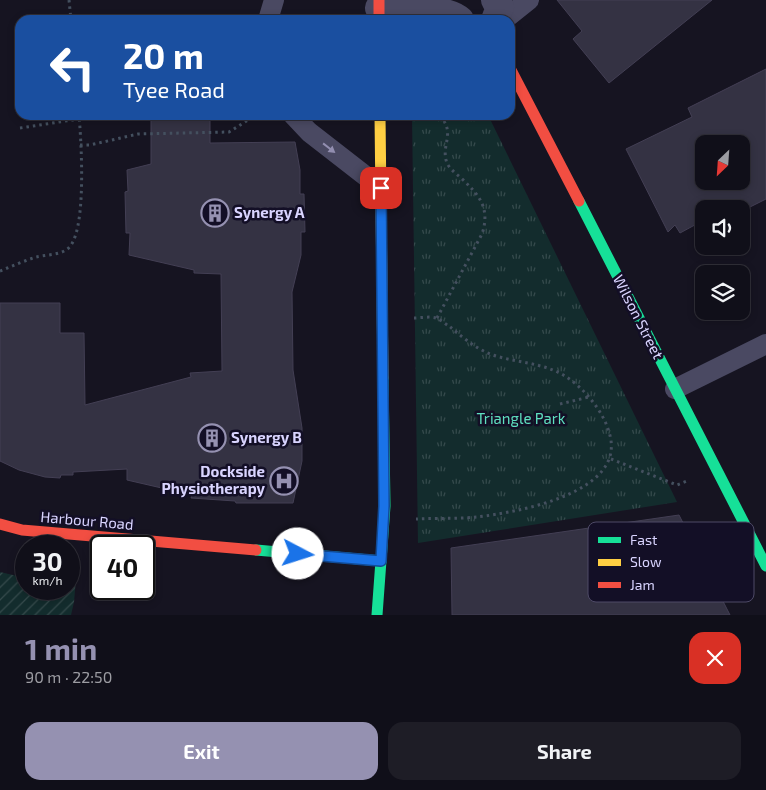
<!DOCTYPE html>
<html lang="en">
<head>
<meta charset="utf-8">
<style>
  body { margin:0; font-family:"Exo 2",sans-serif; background:#1e1d26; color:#f1f3f6; height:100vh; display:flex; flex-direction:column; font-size:19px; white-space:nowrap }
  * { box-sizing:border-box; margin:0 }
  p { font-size:16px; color:#9c9ca2 }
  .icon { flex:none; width:28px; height:28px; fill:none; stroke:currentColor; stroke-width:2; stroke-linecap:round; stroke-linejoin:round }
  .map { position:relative; height:615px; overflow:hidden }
  .details { display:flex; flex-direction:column; background:#100f19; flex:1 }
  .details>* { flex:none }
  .guide { position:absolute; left:15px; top:15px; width:500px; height:105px; border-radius:15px; box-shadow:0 2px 8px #0003,0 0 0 1px #302f38; background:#1a4fa0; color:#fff; overflow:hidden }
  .needle { width:32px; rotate:205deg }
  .fabs { position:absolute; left:695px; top:135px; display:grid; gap:10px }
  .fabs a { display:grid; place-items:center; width:55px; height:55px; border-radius:10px; background:#100f19; box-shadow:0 2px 8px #0003,0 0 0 1px #302f38; font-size:25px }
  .speed { position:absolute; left:15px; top:535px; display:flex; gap:10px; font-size:25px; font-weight:700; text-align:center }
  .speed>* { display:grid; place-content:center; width:65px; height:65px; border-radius:50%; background:#100f19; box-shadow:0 2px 8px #0003,0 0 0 1px #302f38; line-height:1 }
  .speed small { font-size:12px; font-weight:400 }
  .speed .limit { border:2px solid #111; border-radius:8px; background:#fff; color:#111 }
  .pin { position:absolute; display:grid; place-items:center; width:42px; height:42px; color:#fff; margin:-21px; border-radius:10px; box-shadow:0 2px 8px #0006 }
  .me { position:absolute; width:55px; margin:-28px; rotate:95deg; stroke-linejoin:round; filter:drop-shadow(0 0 4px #0008) }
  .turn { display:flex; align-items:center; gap:18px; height:105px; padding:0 25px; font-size:22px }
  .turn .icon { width:65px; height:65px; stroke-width:2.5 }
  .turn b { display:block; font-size:35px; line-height:42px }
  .round { display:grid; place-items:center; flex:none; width:52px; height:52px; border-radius:15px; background:#1e1d26 }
  .overview { display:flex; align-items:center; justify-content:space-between; height:85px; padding:0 25px }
  h1 { font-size:30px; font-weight:700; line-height:38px; color:#9591b1 }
  .primary-button { display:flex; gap:10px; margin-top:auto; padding:10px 25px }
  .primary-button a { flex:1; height:58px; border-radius:15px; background:#9591b1; color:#fff; font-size:20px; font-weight:700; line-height:58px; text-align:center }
  .primary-button a+a { background:#1e1d26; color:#f1f3f6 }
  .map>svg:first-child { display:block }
  .park { fill:url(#park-tufts) }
  .garden { fill:url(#garden-furrows) }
  .building { fill:#343243; stroke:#433f54; fill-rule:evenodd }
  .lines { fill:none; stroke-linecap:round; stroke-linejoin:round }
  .path { stroke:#44505f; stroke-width:3; stroke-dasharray:2.5 4; stroke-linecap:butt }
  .lane { stroke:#4a4962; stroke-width:20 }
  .street { stroke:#4a4962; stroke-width:28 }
  .fast { stroke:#16e098; stroke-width:11 }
  .slow { stroke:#ffcf43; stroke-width:11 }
  .jam { stroke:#f24e42; stroke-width:11 }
  .oneway { fill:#928eb0 }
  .route-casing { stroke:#114b97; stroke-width:12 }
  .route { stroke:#1a73e8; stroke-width:9 }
  .labels { text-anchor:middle; stroke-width:5; stroke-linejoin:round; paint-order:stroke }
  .poi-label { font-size:15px; font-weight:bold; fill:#d9d4ff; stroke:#130f26; text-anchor:start }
  .street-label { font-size:15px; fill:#d9d4ff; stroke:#130f26 }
  .park-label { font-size:15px; fill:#5fe0c0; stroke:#130f26 }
  .key { fill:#130f26; stroke:#4e4a67; stroke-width:1 }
  .key-label { font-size:14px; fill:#d9d4ff }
</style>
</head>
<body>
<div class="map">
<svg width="766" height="615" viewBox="0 0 766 615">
  <defs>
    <pattern id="park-tufts" width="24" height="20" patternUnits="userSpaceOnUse" patternTransform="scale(1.25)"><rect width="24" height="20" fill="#132c2d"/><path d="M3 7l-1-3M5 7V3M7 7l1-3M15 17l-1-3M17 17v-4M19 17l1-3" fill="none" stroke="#354a4c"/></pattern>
    <pattern id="garden-furrows" width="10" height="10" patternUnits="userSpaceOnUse" patternTransform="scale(1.25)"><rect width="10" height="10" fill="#132c2d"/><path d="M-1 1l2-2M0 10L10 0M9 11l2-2" fill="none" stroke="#354a4c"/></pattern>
  </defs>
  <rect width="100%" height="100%" fill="#161421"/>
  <!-- park -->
  <polygon class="park" points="412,115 488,115 677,502 418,543"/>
  <!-- garden -->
  <polygon class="garden" points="0,572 26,578 26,589 69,589 69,579 76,579 74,602 71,615 0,615"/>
  <!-- building -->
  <g class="building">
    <polygon points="557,0 712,0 609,83 573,39 582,31"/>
    <path d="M766 69V199L742 211 737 202 725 209H704V220L680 233 675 225 668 232 626 149 692 117 688 108ZM704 144H741V181H704Z"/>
    <polygon points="151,115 210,115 210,143 295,142 300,170 300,194 304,194 305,232 301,232 301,255 292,292 293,370 302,428 302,461 293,503 236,503 235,501 191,498 192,495 127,480 127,469 73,472 73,475 61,475 60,478 45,477 19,470 0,461 0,303 60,303 60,333 84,333 85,405 191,377 190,373 222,371 221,274 194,273 194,270 129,255 130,233 126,233 125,192 128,191 127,170 151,164"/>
    <polygon points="679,515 730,615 452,615 451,548"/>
  </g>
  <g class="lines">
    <!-- path -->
    <g class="path">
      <polyline points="69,0 71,20"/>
      <polyline points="20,128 79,119"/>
      <polyline points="80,145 90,145 138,134 229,132 256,115"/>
      <path d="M0 271C12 266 24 261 36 257 45 255 58 255 66 250 88 238 81 139 79 115"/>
      <path d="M414 318C420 318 430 316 436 318 440 319 445 324 449 326 461 336 475 348 490 354 515 363 542 362 565 376 584 388 603 411 609 432 629 493 518 512 477 517 457 519 436 518 416 519"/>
      <path d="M437 318 482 234C491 207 478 194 460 177 455 173 449 168 447 163 440 145 457 133 439 115"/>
      <polyline points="560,404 589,397"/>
      <polyline points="611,459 677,485 687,481"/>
    </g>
    <!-- lane -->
    <g class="lane">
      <polyline points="268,20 274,0"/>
      <polyline points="504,20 529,0"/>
      <polyline points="293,115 309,132 381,188"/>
      <polyline points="675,389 766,344"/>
    </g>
    <!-- street -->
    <g class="street">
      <path d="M379 8C398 9 447 7 460 20"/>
      <polyline points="495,20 500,7 495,0"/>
    </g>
    <!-- fast -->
    <g class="fast">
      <polyline points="579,201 766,566"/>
      <polyline points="256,550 381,561"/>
      <polyline points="377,615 385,506 383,378"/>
    </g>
    <!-- slow -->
    <polyline class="slow" points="380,115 383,378"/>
    <!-- jam -->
    <g class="jam">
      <polyline points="379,0 379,20"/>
      <polyline points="510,68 579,201"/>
      <polyline points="0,524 22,530 256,550"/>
    </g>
  </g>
  <!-- one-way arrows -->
  <defs><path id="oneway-solid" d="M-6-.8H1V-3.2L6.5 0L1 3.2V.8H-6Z" transform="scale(1.25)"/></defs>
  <use class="oneway" href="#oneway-solid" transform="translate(329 148) rotate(38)"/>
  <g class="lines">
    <!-- route casing -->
    <g class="route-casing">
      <polyline id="route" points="298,554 381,561 384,506 381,188"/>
    </g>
    <!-- route -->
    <use href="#route" class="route"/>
  </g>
  <!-- icons -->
  <defs>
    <g id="building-ring" transform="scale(1.4375)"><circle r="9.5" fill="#130f26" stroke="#9591b1" stroke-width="1.5"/><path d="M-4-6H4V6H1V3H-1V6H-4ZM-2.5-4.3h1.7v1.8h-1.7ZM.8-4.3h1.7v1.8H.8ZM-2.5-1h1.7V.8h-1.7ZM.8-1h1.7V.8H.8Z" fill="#9591b1"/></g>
    <g id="hospital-ring" transform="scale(1.4375)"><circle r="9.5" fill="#130f26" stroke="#9591b1" stroke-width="1.5"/><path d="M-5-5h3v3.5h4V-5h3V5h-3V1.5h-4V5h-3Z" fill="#9591b1"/></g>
  </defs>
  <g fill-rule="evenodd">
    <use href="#building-ring" x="215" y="213"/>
    <use href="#building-ring" x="212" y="438"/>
    <use href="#hospital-ring" x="284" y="481"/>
  </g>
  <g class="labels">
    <!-- poi labels -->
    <g class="poi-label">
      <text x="234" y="218">Synergy A</text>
      <text x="231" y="443">Synergy B</text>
      <text x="265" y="477" text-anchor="end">Dockside<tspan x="265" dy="17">Physiotherapy</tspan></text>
    </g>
    <!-- street labels -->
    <g class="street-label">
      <text transform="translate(638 317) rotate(63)" y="5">Wilson Street</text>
      <text transform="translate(87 521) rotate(5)" y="5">Harbour Road</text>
    </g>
    <!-- park labels -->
    <g class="park-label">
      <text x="521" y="424">Triangle Park</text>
    </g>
  </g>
  <!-- legend -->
  <rect x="588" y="522" width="166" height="80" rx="8" class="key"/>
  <rect x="598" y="537" width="23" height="6" fill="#16e098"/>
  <rect x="598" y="559" width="23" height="7" fill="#ffcf43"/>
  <rect x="598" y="582" width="23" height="6" fill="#f24e42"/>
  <g class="key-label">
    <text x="630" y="545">Fast</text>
    <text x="630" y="567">Slow</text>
    <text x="630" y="590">Jam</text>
  </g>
</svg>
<div class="fabs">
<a><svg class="needle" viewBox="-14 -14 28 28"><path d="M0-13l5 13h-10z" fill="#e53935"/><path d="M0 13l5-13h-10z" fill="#9c9ca2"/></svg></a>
<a><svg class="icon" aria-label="sound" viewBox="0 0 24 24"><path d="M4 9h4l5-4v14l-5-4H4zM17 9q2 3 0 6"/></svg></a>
<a><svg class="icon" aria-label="layers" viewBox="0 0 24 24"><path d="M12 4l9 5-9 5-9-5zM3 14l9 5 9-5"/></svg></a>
</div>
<div class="speed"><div>30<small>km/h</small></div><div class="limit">40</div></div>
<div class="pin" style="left:381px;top:188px;background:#d93025"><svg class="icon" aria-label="arrive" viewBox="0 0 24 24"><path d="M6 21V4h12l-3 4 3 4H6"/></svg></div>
<svg class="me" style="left:298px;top:554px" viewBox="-20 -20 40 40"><circle r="19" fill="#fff"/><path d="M0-13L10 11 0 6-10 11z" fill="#1a73e8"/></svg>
<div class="guide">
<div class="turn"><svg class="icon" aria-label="left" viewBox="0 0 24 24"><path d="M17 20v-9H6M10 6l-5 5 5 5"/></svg><div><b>20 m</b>Tyee Road</div></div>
</div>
</div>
<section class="details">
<div class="overview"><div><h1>1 min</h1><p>90 m · 22:50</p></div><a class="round" style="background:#d93025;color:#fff"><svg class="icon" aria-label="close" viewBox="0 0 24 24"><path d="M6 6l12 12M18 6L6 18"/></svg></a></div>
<div class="primary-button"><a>Exit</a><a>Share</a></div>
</section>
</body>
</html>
